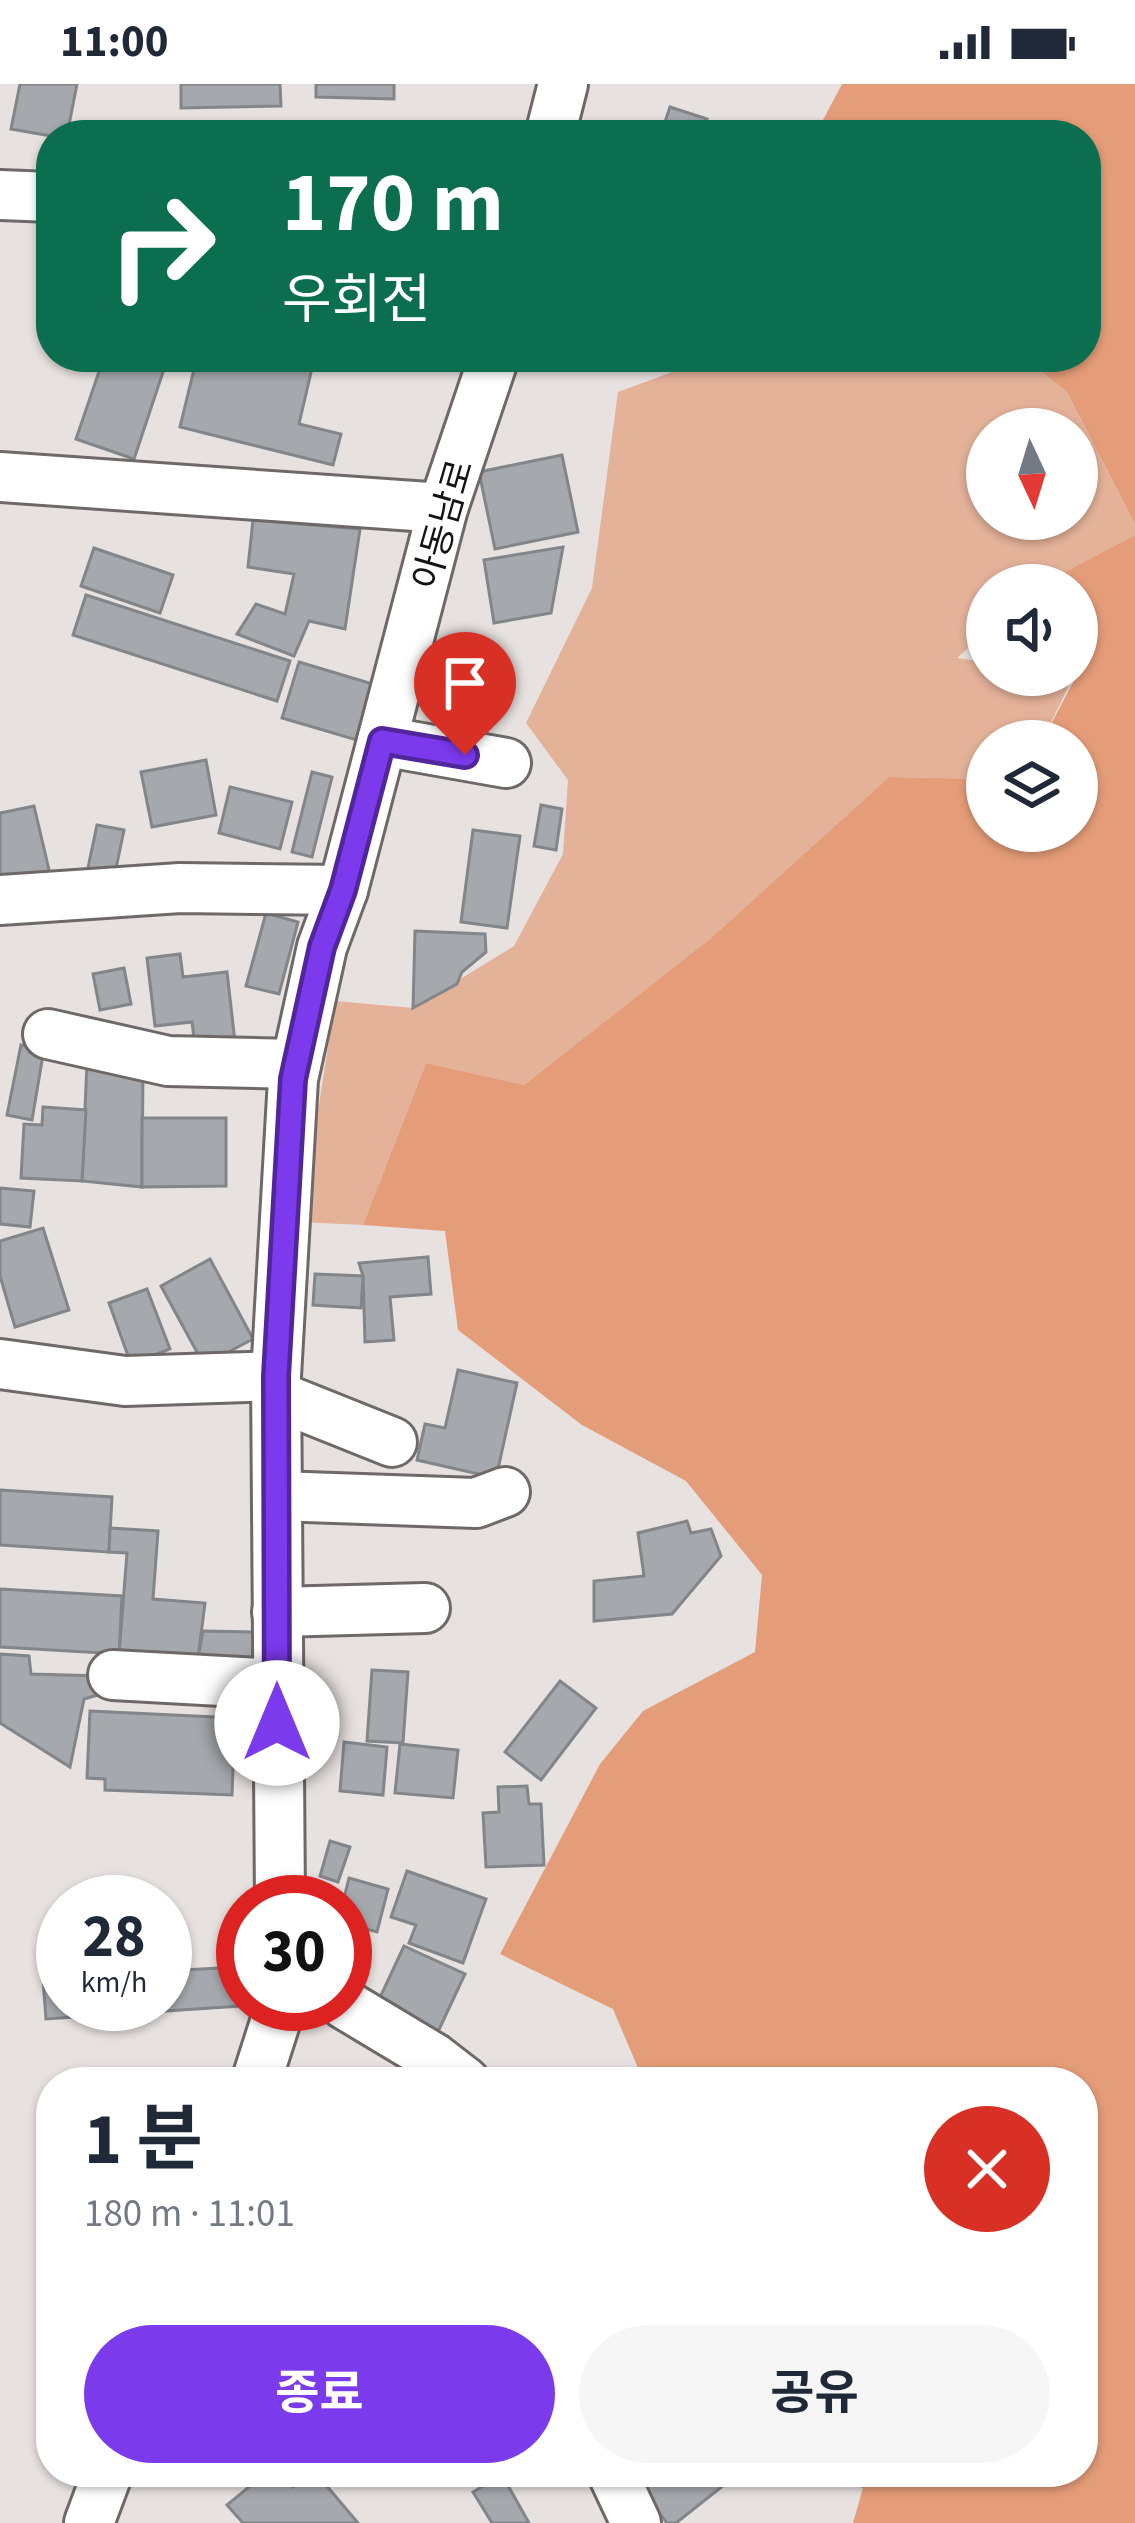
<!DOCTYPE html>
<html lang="ko">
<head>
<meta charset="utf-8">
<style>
  body { margin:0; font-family:"Source Sans 3","Noto Sans KR",sans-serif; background:#f6f6f7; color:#1f2937; height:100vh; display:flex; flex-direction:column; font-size:45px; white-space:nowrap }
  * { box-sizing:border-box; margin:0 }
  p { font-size:39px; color:#747a83 }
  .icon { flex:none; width:66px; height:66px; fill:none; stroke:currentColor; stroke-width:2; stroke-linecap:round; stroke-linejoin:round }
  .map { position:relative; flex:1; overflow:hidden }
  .details { position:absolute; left:36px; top:1983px; width:1062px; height:420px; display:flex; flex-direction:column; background:#fff; border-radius:48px; box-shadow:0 3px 9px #0004 }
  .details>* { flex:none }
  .banner { position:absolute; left:36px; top:36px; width:1065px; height:252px; border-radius:48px; box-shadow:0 3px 9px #0004; background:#0b6e4f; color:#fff; overflow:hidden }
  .needle { width:78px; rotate:176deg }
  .fabs { position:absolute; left:966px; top:324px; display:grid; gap:24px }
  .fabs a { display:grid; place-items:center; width:132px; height:132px; border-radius:50%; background:#fff; box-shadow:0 3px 9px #0004; font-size:60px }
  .speed { position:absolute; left:36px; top:1791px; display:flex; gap:24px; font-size:60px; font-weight:700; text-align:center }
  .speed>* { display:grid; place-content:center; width:156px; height:156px; border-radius:50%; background:#fff; box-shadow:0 3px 9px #0004; line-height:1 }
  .speed small { font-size:30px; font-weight:400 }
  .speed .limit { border:18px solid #d22; background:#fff; color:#111 }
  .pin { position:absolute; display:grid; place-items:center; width:102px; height:102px; color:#fff; margin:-123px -51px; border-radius:50% 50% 50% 0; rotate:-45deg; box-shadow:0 0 12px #0007 }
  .pin .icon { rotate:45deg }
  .me { position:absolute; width:132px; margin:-66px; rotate:0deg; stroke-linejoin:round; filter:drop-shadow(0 0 9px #0008) }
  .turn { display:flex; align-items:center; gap:42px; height:252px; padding:0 48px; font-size:54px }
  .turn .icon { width:156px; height:156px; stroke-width:2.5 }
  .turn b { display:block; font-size:84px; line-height:102px }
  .round { display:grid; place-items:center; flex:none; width:126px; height:126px; border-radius:63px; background:#f6f6f7 }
  .overview { display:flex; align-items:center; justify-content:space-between; height:204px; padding:0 48px }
  h1 { font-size:72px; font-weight:700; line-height:90px }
  .button { display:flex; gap:24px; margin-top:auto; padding:24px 48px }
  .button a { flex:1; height:138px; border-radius:72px; background:#7c3aed; color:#fff; font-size:48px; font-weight:700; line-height:138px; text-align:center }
  .button a+a { background:#f6f6f7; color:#1f2937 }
  .status { display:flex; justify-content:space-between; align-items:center; height:84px; padding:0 60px; background:#fff; direction:ltr }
  .status svg { height:33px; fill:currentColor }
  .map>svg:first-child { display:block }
  .green { fill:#e4b199; fill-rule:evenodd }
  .forest { fill:#e59c78 }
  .building { fill:#a5a8ac; stroke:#828589; stroke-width:3 }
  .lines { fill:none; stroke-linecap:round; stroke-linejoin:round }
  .minor-casing { stroke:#6e6967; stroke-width:54 }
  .minor { stroke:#fff; stroke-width:48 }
  .route-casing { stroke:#51269a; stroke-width:30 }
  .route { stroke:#7c3aed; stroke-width:21 }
  .labels { text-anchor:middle; stroke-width:9; stroke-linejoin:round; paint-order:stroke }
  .street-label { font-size:36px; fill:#161413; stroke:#fff }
</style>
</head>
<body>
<div class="status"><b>11:00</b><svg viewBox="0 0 49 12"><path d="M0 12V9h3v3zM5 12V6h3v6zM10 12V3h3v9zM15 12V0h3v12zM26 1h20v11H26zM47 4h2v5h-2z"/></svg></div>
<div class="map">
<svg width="1135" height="2439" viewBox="0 0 1135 2439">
  <rect width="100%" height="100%" fill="#e7e1df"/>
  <!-- green -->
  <path class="green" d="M713 273H1023L1067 308 1135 440V451L1040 501H987V547L957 574 987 578V591H1074L1042 657H987V695L889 693 711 854 524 1001 426 979 363 1141 301 1138 335 917 413 924 514 862 563 770 568 696 526 639 592 504 618 308ZM987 345H1077V435H987Z"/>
  <!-- forest -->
  <g class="forest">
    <polygon points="842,0 1135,0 1135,440 1067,308 1023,273 1086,273 1086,51 815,51"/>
    <polygon points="1135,451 1135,2439 853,2439 863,2404 811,2388 1083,2388 1083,1998 644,1998 613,1925 500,1870 600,1680 643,1627 755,1568 762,1491 686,1397 582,1341 458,1246 445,1147 363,1141 426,979 524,1001 711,854 889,693 987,695 987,747 1077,747 1077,657 1042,657 1077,591 1077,501 1040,501"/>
  </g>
  <!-- building -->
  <g class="building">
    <polygon points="20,0 77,0 67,51 51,52 11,45"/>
    <polygon points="181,0 280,0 281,22 181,24"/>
    <polygon points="316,0 394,0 394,15 316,13"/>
    <polygon points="670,23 707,35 701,51 649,51 652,42 661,50"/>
    <polygon points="104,273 168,273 134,375 76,355"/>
    <polygon points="197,273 267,273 312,284 299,340 341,350 333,381 180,343"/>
    <polygon points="562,371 578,448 495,465 479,388"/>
    <polygon points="253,436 360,445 345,545 309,537 294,572 237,550 256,520 285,530 294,490 248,483"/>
    <polygon points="563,463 551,529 494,539 484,476"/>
    <polygon points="94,464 173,491 160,529 81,502"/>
    <polygon points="86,511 290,577 277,617 73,551"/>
    <polygon points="299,578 376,601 360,657 282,634"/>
    <polygon points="206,676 216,731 152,743 141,688"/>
    <polygon points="312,688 332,693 312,773 292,768"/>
    <polygon points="230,703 292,718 280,765 219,749"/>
    <polygon points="541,721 562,725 556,766 534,762"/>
    <polygon points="34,722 50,790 0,801 0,729"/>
    <polygon points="97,741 124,746 113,799 86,793"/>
    <polygon points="473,746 520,752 507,844 461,838"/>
    <polygon points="266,829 298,838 279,910 246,902"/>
    <polygon points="415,847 485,850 486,868 462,888 457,900 413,924"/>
    <polygon points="180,870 183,893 227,888 235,958 195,962 192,938 155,942 147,874"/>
    <polygon points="124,884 131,920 100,926 93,890"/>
    <polygon points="21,961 44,965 32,1036 7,1031"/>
    <polygon points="87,978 143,978 142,1103 82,1097"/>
    <polygon points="43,1023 86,1026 82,1097 21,1094 24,1040 42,1041"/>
    <polygon points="142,1034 226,1034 226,1102 142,1103"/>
    <polygon points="0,1104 34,1107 30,1143 0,1140"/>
    <polygon points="43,1144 69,1226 15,1243 0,1192 0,1157"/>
    <polygon points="428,1173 431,1210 390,1213 394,1256 365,1258 363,1192 359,1179"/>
    <polygon points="210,1175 253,1255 204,1281 161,1202"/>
    <polygon points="315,1190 363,1192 361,1224 313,1221"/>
    <polygon points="147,1205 170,1265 131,1280 109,1219"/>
    <polygon points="458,1286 517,1299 496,1394 417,1376 425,1340 445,1344"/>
    <polygon points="0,1406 112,1413 109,1468 0,1461"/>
    <polygon points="687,1437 691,1449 711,1445 721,1472 672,1530 594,1537 594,1497 644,1492 638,1449"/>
    <polygon points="110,1444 158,1447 153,1515 205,1519 198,1574 119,1570 127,1469 109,1468"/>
    <polygon points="0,1505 122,1512 119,1570 0,1563"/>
    <polygon points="203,1547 254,1548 253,1574 198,1574"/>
    <polygon points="0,1570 29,1572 31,1590 100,1592 98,1611 84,1615 70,1683 0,1639"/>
    <polygon points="372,1586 408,1588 403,1659 367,1657"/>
    <polygon points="560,1597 596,1624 541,1696 505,1668"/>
    <polygon points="90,1627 235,1634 232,1711 105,1706 105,1695 87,1694"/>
    <polygon points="344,1658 387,1663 383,1711 340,1707"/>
    <polygon points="400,1660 458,1666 453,1714 395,1709"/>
    <polygon points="527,1702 529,1720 541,1720 544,1781 486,1783 483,1729 499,1728 498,1703"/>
    <polygon points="330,1757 350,1763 338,1798 320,1792"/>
    <polygon points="407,1787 486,1815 463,1879 409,1859 416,1841 391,1833"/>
    <polygon points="349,1794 388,1805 377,1848 345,1839 343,1818"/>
    <polygon points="404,1862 465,1890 437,1950 376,1922"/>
    <polygon points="237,1883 240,1922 46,1935 43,1895 63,1894 63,1920 165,1920 165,1887"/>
    <polygon points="267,2388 281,2388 293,2403 315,2388 358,2439 243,2439 227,2421"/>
    <polygon points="647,2388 713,2388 724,2401 676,2439 667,2439 635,2398"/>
    <polygon points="502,2391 529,2439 492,2439 473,2408"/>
  </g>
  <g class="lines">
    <!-- minor casing -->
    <g class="minor-casing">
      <g id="minor">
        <polyline points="550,51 563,0"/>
        <polyline points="0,111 51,113"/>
        <polyline points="0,393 443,424"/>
        <polyline points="382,657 506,679"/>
        <polyline points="0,816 180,804 343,806"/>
        <polyline points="48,950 168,977 296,980"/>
        <polyline points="0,1280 125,1297 276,1292"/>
        <polyline points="277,1312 392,1358"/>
        <polyline points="277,1412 476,1419 505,1408"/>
        <polyline points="277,1528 425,1524"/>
        <polyline points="113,1591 277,1600"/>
        <polyline points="280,1818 276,1292 293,995 322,863 343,806 443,424 494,273"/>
        <polyline points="344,1920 434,1974 465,1998"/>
        <polyline points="256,1998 281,1920"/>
        <polyline points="612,2388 636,2439"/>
        <polyline points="89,2439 108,2388"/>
      </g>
    </g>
    <!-- minor -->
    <use href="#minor" class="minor"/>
  </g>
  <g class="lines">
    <!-- route casing -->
    <g class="route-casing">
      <polyline id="route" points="277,1639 276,1292 293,995 322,863 343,806 382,657 465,671"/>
    </g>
    <!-- route -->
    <use href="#route" class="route"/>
  </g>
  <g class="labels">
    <!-- street labels -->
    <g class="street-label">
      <text transform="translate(442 440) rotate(-74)" y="13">아동남로</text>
    </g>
  </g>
</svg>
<div class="fabs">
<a><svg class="needle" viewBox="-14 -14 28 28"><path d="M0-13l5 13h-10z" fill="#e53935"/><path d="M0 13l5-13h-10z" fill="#747a83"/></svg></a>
<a><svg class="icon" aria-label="sound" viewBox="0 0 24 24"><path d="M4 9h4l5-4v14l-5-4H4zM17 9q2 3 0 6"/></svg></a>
<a><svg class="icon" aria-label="layers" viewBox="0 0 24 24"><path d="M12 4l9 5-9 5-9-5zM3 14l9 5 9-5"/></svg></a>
</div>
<div class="speed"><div>28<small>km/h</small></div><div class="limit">30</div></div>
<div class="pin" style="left:465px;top:671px;background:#d93025"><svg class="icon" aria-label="arrive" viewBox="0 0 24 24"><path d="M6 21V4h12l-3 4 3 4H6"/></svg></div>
<svg class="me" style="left:277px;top:1639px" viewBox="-20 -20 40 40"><circle r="19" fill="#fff"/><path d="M0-13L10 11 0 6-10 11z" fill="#7c3aed"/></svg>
<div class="banner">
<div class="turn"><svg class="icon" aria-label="right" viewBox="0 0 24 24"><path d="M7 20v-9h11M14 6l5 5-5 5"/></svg><div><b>170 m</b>우회전</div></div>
</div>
<section class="details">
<div class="overview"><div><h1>1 분</h1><p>180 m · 11:01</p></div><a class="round" style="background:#d93025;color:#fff"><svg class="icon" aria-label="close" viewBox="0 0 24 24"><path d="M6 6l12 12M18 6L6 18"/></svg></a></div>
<div class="button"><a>종료</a><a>공유</a></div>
</section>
</div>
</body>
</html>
